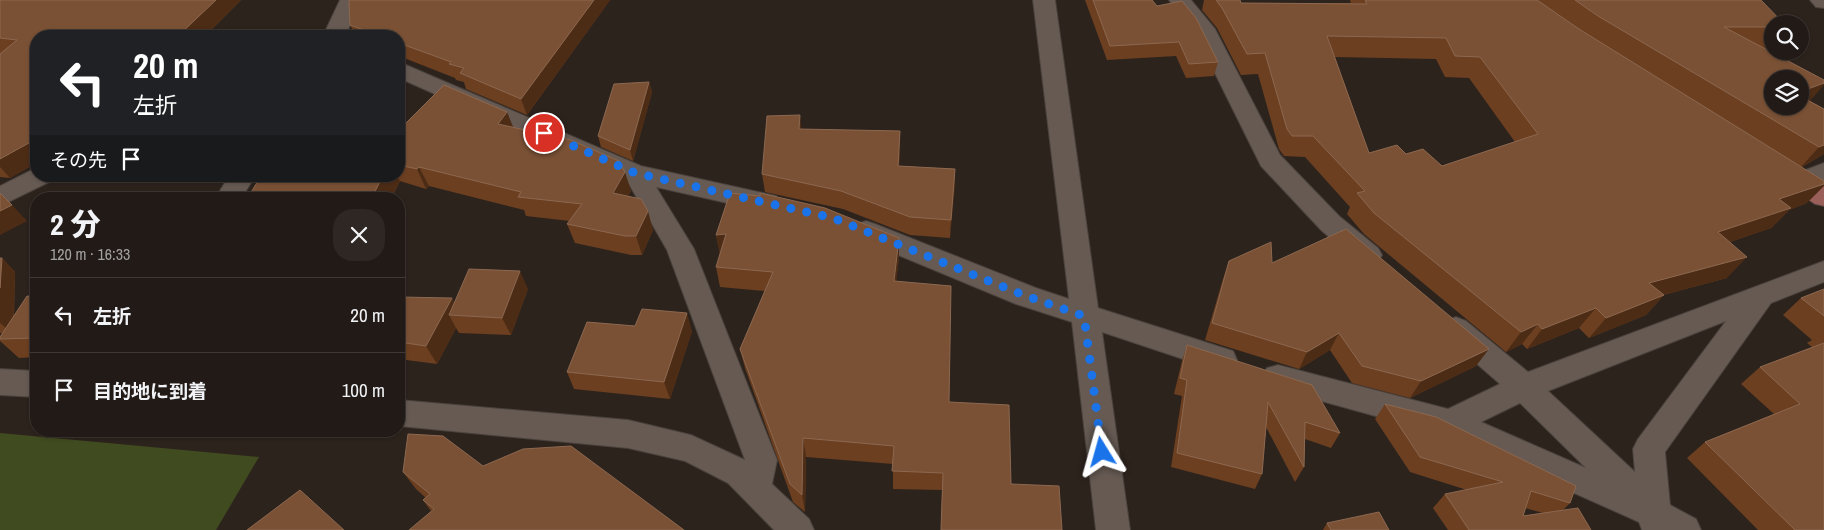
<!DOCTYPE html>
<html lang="ja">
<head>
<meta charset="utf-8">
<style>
  body { margin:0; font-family:"Archivo Narrow","Noto Sans JP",sans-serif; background:#2e2723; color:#f1f3f6; height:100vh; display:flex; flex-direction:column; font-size:19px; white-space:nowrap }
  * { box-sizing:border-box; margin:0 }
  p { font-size:16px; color:#a2a1a1 }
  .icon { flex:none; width:28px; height:28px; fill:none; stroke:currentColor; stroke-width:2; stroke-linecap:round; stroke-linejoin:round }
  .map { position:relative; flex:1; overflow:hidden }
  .panel { position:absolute; left:30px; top:192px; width:375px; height:245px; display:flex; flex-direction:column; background:#221a16; border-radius:20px; box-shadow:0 1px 4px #0004,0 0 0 1px #3f3835 }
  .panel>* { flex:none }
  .hud { position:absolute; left:30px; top:30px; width:375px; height:152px; border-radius:20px; box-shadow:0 1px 4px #0004,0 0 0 1px #3f3835; background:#202124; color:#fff; overflow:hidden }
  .fabs { position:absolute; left:1764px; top:15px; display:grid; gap:10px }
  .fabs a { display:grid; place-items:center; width:45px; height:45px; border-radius:50%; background:#221a16; box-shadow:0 1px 4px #0004,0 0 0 1px #3f3835; font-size:25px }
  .pin { position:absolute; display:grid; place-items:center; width:42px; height:42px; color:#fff; margin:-21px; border:2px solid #fff; border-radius:50%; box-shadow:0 1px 5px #0007 }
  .me { position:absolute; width:55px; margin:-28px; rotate:352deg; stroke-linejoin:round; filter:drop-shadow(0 0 4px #0008) }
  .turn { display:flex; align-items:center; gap:18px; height:105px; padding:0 20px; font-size:22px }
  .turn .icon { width:65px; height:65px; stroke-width:2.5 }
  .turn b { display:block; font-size:35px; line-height:42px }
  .then { display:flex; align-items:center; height:48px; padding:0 20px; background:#0003; gap:10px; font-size:19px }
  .round { display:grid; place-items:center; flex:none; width:52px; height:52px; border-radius:20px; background:#2e2723 }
  .head { display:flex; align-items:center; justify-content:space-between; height:85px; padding:0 20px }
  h1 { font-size:30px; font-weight:800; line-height:38px }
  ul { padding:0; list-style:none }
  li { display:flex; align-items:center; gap:15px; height:75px; padding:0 20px; border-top:1px solid #3f3835 }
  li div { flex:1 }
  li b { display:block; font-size:19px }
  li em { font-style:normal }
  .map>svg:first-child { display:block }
  .green { fill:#414b20 }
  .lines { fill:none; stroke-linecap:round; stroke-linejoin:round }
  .minor-casing { stroke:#49413c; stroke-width:2 }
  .major-casing { stroke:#49413c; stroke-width:2 }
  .minor { fill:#665a53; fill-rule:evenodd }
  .major { fill:#9a5f59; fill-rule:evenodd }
  .wall { fill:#6c3f20; fill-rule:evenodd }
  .shaded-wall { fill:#4d2c16 }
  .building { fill:#7a5135; stroke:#8c6850; fill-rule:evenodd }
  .route { stroke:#1a73e8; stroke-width:9; stroke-dasharray:0 16.2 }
</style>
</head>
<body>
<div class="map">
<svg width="1824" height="530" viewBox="0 0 1824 530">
  <rect width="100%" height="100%" fill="#2d231d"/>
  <!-- green -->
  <polygon class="green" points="0,433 259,457 216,530 0,530"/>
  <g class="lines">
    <!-- minor casing -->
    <g class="minor-casing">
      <g id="minor">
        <polygon points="340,0 362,0 345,36 323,36"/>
        <polygon points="1033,0 1055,0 1098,308 1233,351 1237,360 1233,369 1222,372 1102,332 1130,530 1096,530 1072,322 1016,304 857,238 853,231 857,224 866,221 875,224 1036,288 1069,299"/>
        <polygon points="1169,0 1191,0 1215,29 1280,155 1339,216 1378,248 1382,255 1378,262 1368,265 1358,262 1321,230 1261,166 1194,31"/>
        <polygon points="1810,0 1824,0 1824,8 1816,7"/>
        <polygon points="399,62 641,166 776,196 780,203 776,210 767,212 656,187 694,249 777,460 772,484 809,519 814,530 774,530 728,483 685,461 628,448 399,426 399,400 628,420 691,435 745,460 667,250 626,179 399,78"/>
        <polygon points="1824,163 1824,182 1799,191 1790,188 1786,182 1790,176"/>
        <polygon points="36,168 36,176 53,176 49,182 0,206 0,186"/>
        <polygon points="229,176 255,176 241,199 215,199"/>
        <path d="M1824 261V282L1771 303 1665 452 1670 505 1696 519 1701 530H1642L1639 522 1444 435 1278 389 1267 386 1263 377 1267 368 1278 365 1448 409 1500 384 1446 337 1441 329 1446 321 1456 317 1466 321 1528 372ZM1726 321 1638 439 1633 449 1635 472 1548 391ZM1520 403 1586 468 1481 422Z"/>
        <polygon points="0,369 36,371 36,397 0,395"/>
      </g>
    </g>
    <!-- major casing -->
    <g class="major-casing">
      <polygon id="major" points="1786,164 1795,167 1824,185 1824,206 1815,204 1777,179 1773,173 1777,167"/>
    </g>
    <!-- minor -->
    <use href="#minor" class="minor"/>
    <!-- major -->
    <use href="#major" class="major"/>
  </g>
  <!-- wall -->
  <g class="wall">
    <polygon points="0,0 241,0 205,36 36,36 36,163 10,178 0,177 0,54 1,53 0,53"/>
    <polygon points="610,0 527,115 466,89 464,82 456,80 455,78 399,56 399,36 356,36 350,25"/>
    <polygon points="1085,0 1152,0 1157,6 1218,62 1214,76 1186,78 1176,56 1107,60"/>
    <path d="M1204 0H1240L1241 3H1351L1350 0H1761L1772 24V46L1771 48H1763L1810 101 1824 109V154L1802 167 1807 203 1789 210 1771 228 1730 242 1727 278 1663 295H1664L1646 315 1589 338 1579 328 1527 349 1522 344 1506 352 1364 234 1347 214 1350 207 1305 157 1284 156 1279 149 1258 74 1241 75 1217 28 1202 10ZM1335 57 1436 59 1445 77 1469 78 1515 142 1442 166 1406 154 1369 153Z"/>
    <polygon points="649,82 652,92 633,161 601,147 598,136"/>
    <polygon points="507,112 513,127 631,191 628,196 653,230 642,255 631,255 575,243 567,224 570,221 526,216 524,210 429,186 426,189 400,181 391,199 247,199 261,176 399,176 399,130"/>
    <polygon points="801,129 900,131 900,150 899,166 955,169 950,238 910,235 843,209 765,192 762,174"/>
    <polygon points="716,235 899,258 896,281 949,402 1011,484 1062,530 941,530 942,490 893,489 893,464 806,457 805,512 793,502 745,368 740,349 765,291 720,287 716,267 720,254"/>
    <polygon points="0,258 2,258 15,272 14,316 36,297 36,357 19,358 0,341 0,337 2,333 0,333"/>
    <polygon points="1229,261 1272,263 1476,366 1410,398 1352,383 1330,350 1299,369 1205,340 1223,279"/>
    <polygon points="528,289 511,335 459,333 456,328 437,364 399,359 399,297 454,303"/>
    <polygon points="1824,289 1824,530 1758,530 1687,458 1705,442 1774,414 1741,384 1760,367 1812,347 1807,343 1812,340 1783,315 1801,298"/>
    <polygon points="692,331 670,399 574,389 567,372"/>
    <polygon points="1187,345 1340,433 1331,448 1305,439 1304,467 1295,482 1266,427 1262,474 1255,489 1171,467 1182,396 1174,394 1182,361"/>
    <path d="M1385 404 1570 503 1562 511 1591 530H1448L1433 508 1445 494 1467 490 1410 472 1375 419ZM1525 508 1543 513 1523 516Z"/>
    <polygon points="483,466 431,511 423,500 426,498 416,489 403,472"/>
    <polygon points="1327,523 1389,530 1323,530"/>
  </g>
  <!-- shaded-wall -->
  <g class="shaded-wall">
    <polygon points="216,0 241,0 205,36 178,36"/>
    <polygon points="594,0 610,0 527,115 521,99"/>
    <polygon points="649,82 652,92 633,161 630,150"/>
    <polygon points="1824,83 1824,85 1809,102 1800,106 1800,92"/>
    <polygon points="507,112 515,132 498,124"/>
    <polygon points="800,115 802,134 799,129"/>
    <polygon points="900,131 900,150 898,184 898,166"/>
    <polygon points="36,139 36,163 10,178 0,167 0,159"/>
    <polygon points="1824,145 1824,154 1800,168 1819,147"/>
    <polygon points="419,167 429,186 426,189 417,169"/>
    <polygon points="955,169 955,187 950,238 951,220"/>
    <polygon points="625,172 631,191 619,212 613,193"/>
    <polygon points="383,176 397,176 400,181 391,199 371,199"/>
    <polygon points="1824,184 1824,186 1807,203 1789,210 1771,228 1700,252 1718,232 1779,199"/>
    <polygon points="12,205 27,221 0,235 0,211"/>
    <polygon points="648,211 653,230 642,255 636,236"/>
    <polygon points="726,234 720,255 716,235"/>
    <polygon points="899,238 899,258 894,301 894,281"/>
    <polygon points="1747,257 1727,278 1632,303 1649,283"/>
    <polygon points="2,258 15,272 13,334 0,323 0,288"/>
    <polygon points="520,271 528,289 511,335 502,318"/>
    <polygon points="1664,295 1646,315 1589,338 1606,318"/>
    <polygon points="452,298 462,316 449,315 456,328 437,364 426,346"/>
    <polygon points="1596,308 1579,328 1527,349 1542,329"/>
    <polygon points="687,313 692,331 670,399 664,382"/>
    <polygon points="1538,324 1522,344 1506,352 1521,332"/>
    <polygon points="1339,333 1330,350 1299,369 1307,352"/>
    <polygon points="1489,349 1476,366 1410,398 1421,381"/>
    <polygon points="803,438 806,457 805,512 802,495"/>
  </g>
  <!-- building -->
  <g class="building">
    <polygon points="0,0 216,0 178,36 36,36 36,139 0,159 0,54 17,40 0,38"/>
    <polygon points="349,0 594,0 521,99 460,73 464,68 449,64 451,62 399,43 399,36 381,36 350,25"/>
    <polygon points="1093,0 1152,0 1157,6 1182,1 1196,18 1218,62 1189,64 1179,42 1110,46"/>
    <path d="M1216 0H1240L1241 3 1367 4 1365 0H1537L1579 29 1824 181V184L1779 199 1791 208 1718 232 1747 257 1649 283 1664 295 1606 318 1596 308 1542 329 1538 324 1521 332 1374 213 1357 193 1365 191 1313 136H1292L1287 129 1265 53 1247 54 1222 8ZM1327 36 1446 38 1455 56 1480 57 1538 134 1442 166 1423 149 1406 154 1397 145 1369 153Z"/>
    <polygon points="1575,0 1761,0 1784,24 1772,24 1772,27 1724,27 1824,80 1824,83 1800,92 1800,79 1772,79 1772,106 1800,106 1800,96 1824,109 1824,145 1819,147 1598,16"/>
    <polygon points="649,82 630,150 598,136 614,84"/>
    <polygon points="444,85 507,112 498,124 571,140 619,161 625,172 613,193 641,199 648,211 636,236 625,236 567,224 582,204 518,197 521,192 419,167 417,169 399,165 399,130"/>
    <polygon points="800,115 799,129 900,131 898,166 955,169 951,220 910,217 841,191 762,174 767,116"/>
    <polygon points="261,176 383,176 371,199 247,199"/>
    <polygon points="0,193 12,205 0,211"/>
    <polygon points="730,193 760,196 760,193 825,208 899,238 894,281 951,286 949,402 1009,405 1011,484 1059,486 1062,530 941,530 943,473 892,471 894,446 803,438 802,495 790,484 740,349 773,272 716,267 726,234 716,235"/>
    <polygon points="1346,229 1489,349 1421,381 1362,366 1339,333 1307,352 1212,323 1229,261 1271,242 1272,263"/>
    <polygon points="0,258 2,258 0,288"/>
    <polygon points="469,269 520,271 502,318 449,315"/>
    <polygon points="1824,289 1824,316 1801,298"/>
    <polygon points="27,296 36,297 36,338 0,339 0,337"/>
    <polygon points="399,297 452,298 426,346 399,342"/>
    <polygon points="642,309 687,313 664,382 567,372 587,322 635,326"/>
    <polygon points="1824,343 1824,530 1795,530 1705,442 1800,404 1760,367"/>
    <polygon points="1187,345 1312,385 1340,433 1305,422 1304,467 1268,402 1262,474 1177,453 1187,380 1180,378"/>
    <polygon points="1385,404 1436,417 1576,486 1570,503 1531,491 1523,516 1578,508 1591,530 1469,530 1445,494 1503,482 1420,457"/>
    <polygon points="408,434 443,436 483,466 523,449 571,446 684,530 409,530 434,509 423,500 430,494 403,472"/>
    <polygon points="300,490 344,530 247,530"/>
    <polygon points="1379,512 1389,530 1331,530 1327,523"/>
  </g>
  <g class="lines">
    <!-- route -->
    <polyline class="route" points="544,133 635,173 833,218 1026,296 1084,316 1102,452"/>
  </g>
</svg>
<div class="fabs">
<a><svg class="icon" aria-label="search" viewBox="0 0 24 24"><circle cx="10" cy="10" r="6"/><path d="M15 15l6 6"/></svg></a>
<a><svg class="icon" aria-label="layers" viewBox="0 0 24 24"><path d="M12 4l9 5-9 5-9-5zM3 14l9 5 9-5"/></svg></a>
</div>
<div class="pin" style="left:544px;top:133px;background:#d93025"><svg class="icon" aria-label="arrive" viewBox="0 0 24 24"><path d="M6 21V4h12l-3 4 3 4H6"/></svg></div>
<svg class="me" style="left:1102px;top:452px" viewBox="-20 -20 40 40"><path d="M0-17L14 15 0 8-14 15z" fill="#1a73e8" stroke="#fff" stroke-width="4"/></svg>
<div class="hud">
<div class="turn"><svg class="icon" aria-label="left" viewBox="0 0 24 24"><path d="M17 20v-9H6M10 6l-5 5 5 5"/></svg><div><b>20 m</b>左折</div></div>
<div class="then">その先<svg class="icon" aria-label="arrive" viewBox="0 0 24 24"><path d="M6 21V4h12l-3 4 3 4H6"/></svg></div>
</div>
<section class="panel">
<div class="head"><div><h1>2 分</h1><p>120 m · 16:33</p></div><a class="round"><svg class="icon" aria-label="close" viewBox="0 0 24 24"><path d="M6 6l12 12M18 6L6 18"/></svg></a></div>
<ul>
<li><svg class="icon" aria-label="left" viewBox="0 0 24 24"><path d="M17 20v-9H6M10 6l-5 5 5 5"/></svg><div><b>左折</b></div><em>20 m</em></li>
<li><svg class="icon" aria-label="arrive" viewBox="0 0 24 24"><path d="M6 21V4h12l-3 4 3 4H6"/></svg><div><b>目的地に到着</b></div><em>100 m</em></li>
</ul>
</section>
</div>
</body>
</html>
